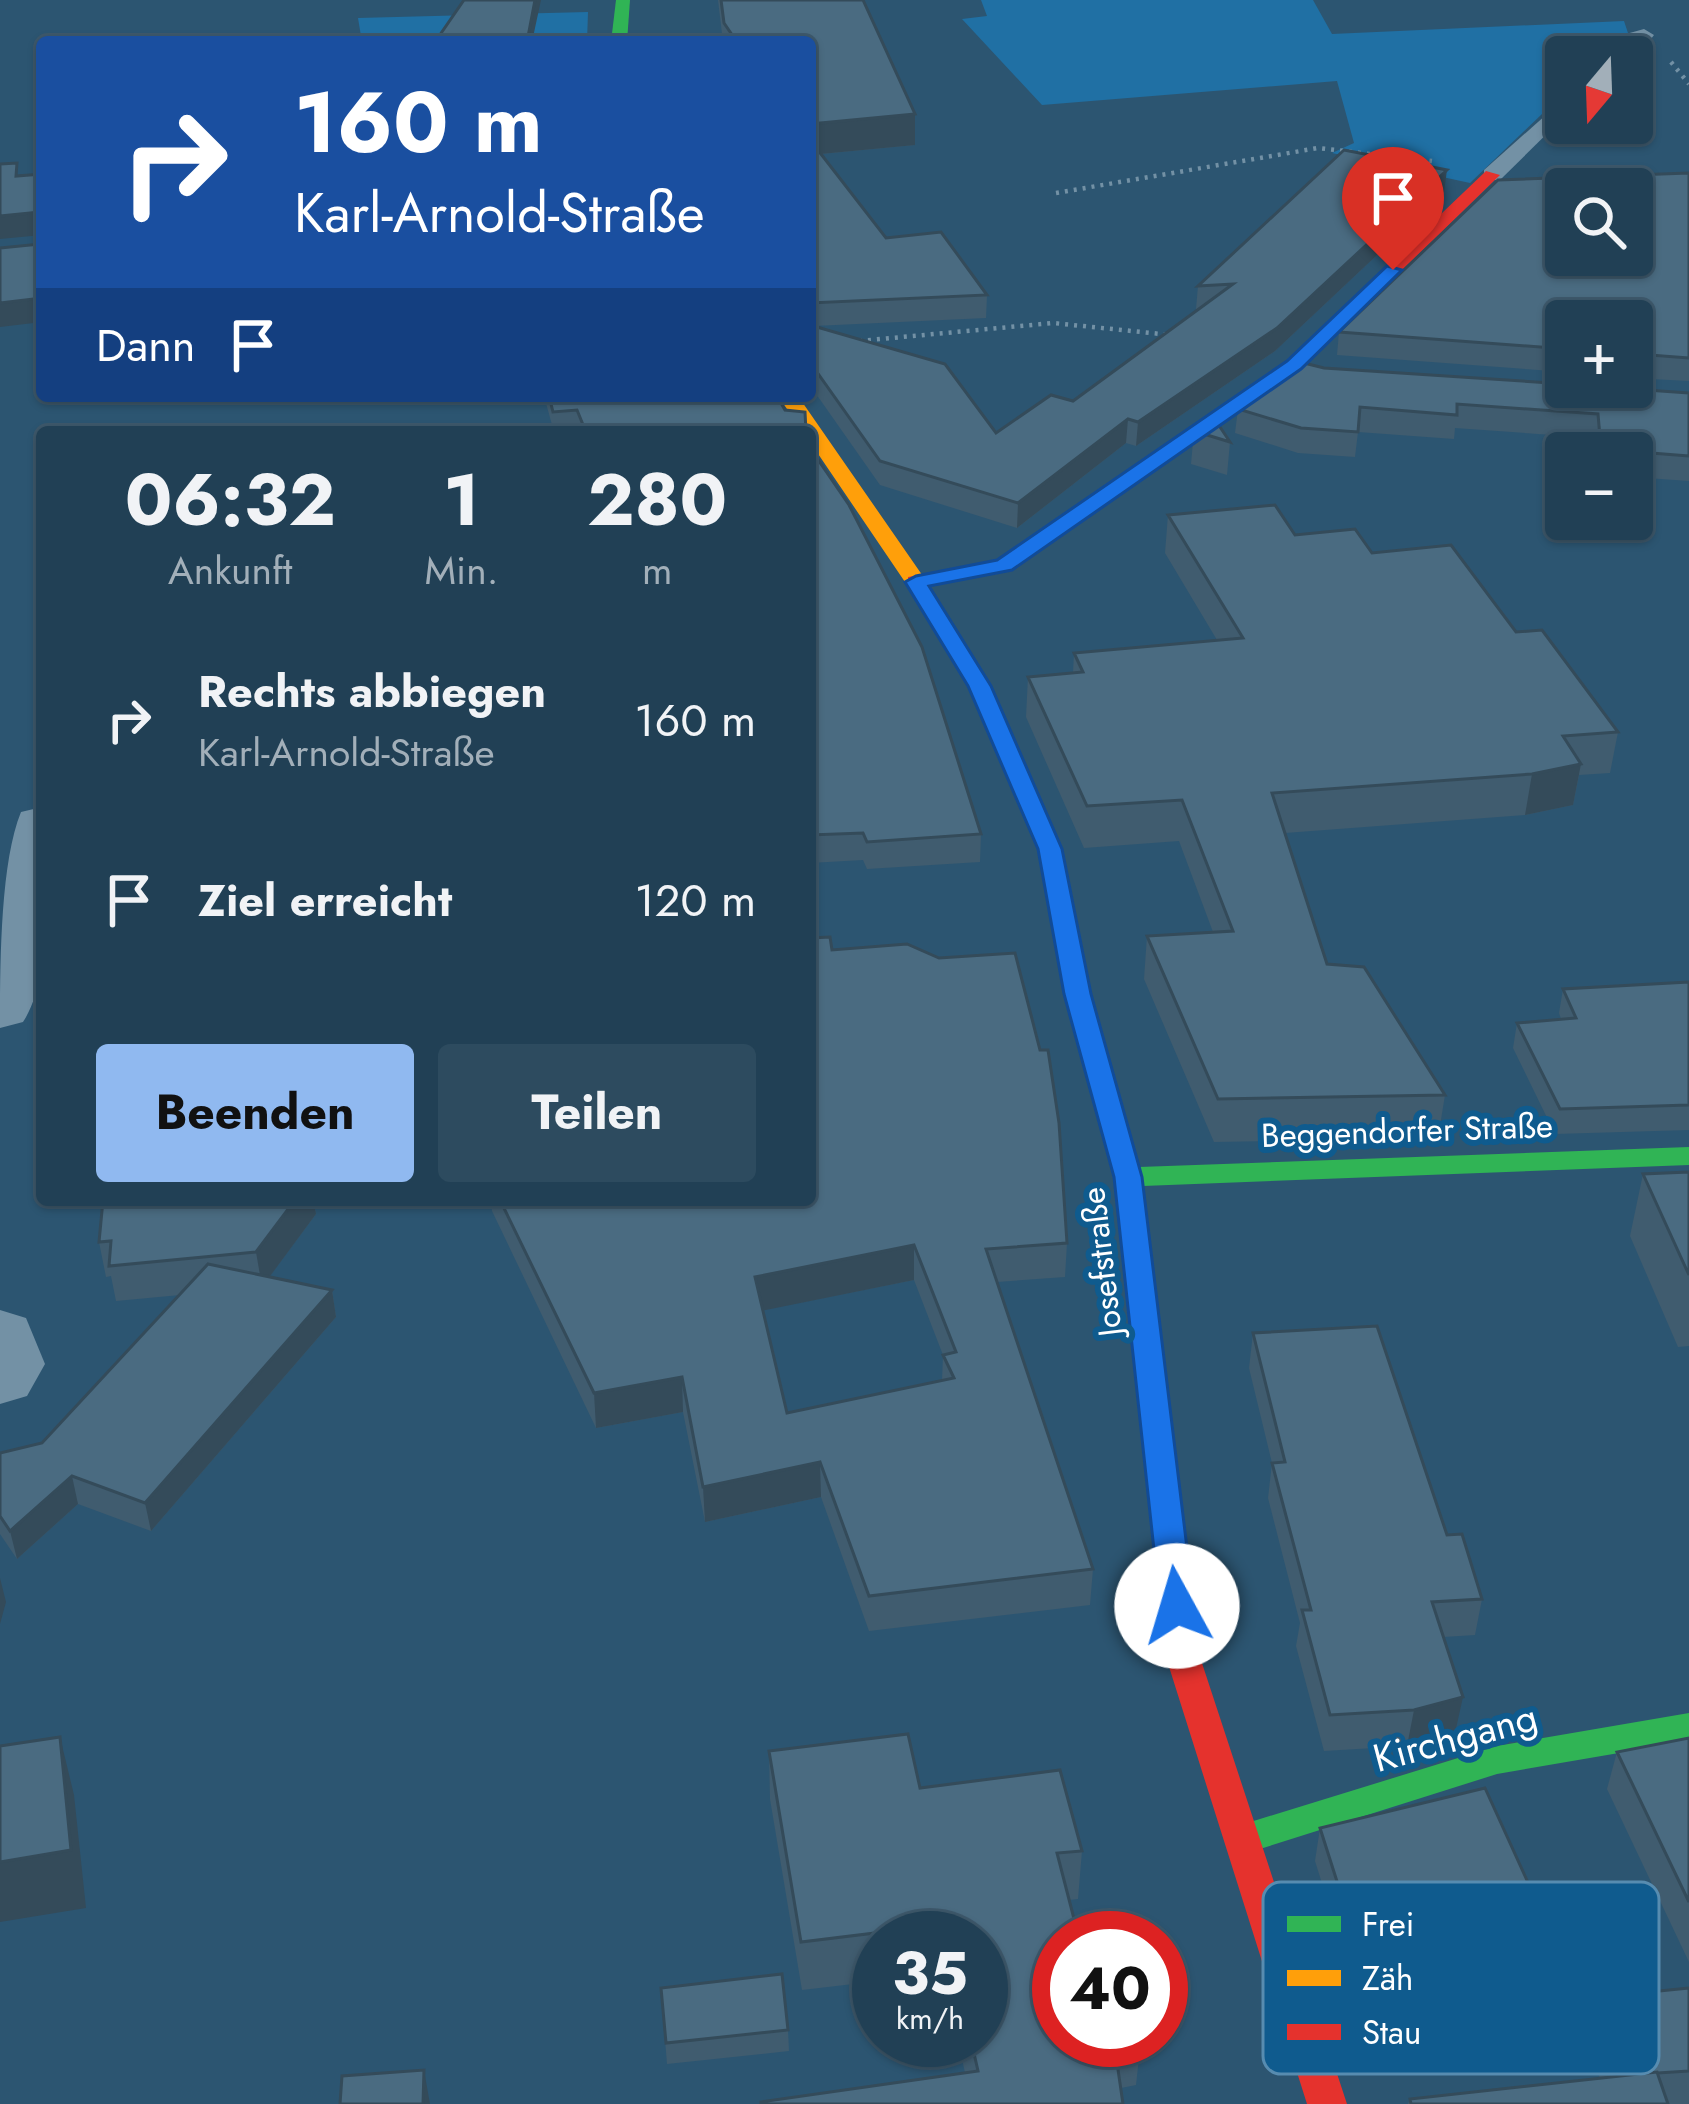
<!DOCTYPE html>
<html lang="de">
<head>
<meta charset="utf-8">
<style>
  body { margin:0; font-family:Jost,sans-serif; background:#2d4b5f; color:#f1f3f6; height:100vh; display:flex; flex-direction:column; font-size:45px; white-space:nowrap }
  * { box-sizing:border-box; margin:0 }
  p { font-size:39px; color:#a2afb9 }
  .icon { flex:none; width:66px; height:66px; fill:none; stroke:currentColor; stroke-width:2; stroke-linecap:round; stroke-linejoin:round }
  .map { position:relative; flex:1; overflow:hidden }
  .details { position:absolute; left:36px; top:426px; width:780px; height:780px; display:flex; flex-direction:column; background:#214055; border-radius:12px; box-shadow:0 3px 9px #0004,0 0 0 3px #3e596c }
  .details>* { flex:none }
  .hud { position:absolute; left:36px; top:36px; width:780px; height:366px; border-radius:12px; box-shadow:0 3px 9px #0004,0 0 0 3px #3e596c; background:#1a4fa0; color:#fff; overflow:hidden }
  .needle { width:78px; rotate:199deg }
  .fabs { position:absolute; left:1545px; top:36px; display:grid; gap:24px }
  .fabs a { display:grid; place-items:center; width:108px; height:108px; border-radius:12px; background:#214055; box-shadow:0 3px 9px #0004,0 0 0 3px #3e596c; font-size:60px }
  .speed { position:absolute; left:852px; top:1911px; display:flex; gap:24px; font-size:60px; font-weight:700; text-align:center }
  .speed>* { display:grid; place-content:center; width:156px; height:156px; border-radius:50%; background:#214055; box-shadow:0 3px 9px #0004,0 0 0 3px #3e596c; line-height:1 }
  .speed small { font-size:30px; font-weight:400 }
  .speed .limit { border:18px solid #d22; background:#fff; color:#111 }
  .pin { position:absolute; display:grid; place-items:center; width:102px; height:102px; color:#fff; margin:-123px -51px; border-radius:50% 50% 50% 0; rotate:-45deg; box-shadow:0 0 12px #0007 }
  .pin .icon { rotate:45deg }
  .me { position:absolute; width:132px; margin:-66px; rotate:354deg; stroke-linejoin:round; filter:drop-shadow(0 0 9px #0008) }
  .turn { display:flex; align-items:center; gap:42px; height:252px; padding:0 60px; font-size:54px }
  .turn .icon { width:156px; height:156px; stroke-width:2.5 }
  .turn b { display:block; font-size:84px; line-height:102px }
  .then { display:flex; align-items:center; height:114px; padding:0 60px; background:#0003; gap:24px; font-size:45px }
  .eta { display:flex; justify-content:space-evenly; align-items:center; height:204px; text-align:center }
  .eta b { font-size:72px; font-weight:700; line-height:84px }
  .primary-button { display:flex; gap:24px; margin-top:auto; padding:24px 60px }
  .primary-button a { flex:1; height:138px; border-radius:12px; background:#90b9f0; color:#111; font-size:48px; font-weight:700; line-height:138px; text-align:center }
  .primary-button a+a { background:#2d4b5f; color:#f1f3f6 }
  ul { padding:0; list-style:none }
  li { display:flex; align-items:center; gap:36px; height:180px; padding:0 60px }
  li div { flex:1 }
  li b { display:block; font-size:45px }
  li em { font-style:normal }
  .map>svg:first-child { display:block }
  .green { fill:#2070a4 }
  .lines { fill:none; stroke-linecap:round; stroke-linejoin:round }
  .path { stroke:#7391a5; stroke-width:4.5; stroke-dasharray:3 6; stroke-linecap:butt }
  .lane { fill:#7391a5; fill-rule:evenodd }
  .street { fill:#7391a5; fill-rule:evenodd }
  .fast { fill:#30b455; fill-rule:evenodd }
  .slow { fill:#ff9f0a; fill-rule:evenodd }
  .jam { fill:#e5322d; fill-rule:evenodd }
  .wall { fill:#405c6f; fill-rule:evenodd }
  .shaded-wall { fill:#344b5a }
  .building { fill:#4a6b81; stroke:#344b5a; stroke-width:3; fill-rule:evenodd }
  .route { fill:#1a73e8; stroke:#114b97; stroke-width:3 }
  .labels { text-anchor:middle; stroke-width:12; stroke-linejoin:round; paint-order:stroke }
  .street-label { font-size:33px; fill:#fff; stroke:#0f5b8e }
  .near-street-label { font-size:39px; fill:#fff; stroke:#0f5b8e }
  .key { fill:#0f5b8e; stroke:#578cb0; stroke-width:3 }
  .key-label { font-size:33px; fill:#fff }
</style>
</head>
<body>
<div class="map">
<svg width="1689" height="2104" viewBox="0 0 1689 2104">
  <rect width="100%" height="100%" fill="#2c5571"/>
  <!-- green -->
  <g class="green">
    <polygon points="981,0 1313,0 1332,34 1624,21 1628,33 1602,57 1566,57 1566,91 1470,183 1332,153 1354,143 1337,81 1042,105 962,19 987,16"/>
    <polygon points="588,12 587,42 362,42 358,18"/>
  </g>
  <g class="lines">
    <!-- path -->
    <g class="path">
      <polyline points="1671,62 1689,84"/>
      <polyline points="1056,193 1318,148 1432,161"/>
      <polyline points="859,341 1053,323 1171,335"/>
    </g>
    <!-- lane -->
    <g class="lane">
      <polygon points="1644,29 1654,35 1651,39 1640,42 1625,57 1603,57 1626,34"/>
      <polygon points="1566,97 1566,115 1500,180 1484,180 1484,170"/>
    </g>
    <!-- street -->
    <g class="street">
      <path d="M42 807C42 866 56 973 23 1022L0 1028C0 967 0 863 21 812Z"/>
      <polygon points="0,1310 26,1318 45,1364 27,1396 0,1404"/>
    </g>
    <!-- fast -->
    <g class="fast">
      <polygon points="616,0 630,0 627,42 611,42"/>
      <polygon points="1103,1078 1117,1087 1139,1167 1689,1147 1689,1165 1143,1186 1193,1603 1188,1612 1176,1616 1164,1612 1159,1603 1114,1177 1089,1087"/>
      <polygon points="1689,1713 1689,1741 1497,1774 1244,1854 1231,1850 1226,1839 1231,1828 1497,1746"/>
    </g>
    <!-- slow -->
    <polygon class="slow" points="778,396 798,396 927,582 990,686 1062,849 1090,994 1117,1087 1113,1093 1093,1093 1089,1087 1064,994 1038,849 968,686 905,582 810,442 810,432 803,432"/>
    <!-- jam -->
    <g class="jam">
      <polygon points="1486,171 1500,175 1301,369 1012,571 908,587 908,577 997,561 1287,361"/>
      <polygon points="1176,1590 1188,1594 1199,1654 1347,2104 1307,2104 1165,1654 1159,1603 1164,1594"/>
    </g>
  </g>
  <!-- wall -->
  <g class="wall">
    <polygon points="718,0 863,0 915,145 821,154 886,238 987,295 986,318 814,326 996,433 1073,401 1199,309 1196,309 1198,286 1444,192 1275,351 1136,446 1126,443 1017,528 880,485 814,391 810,392 810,42 723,42"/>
    <polygon points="1689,173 1689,381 1632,378 1632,321 1566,321 1566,372 1337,355 1339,332"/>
    <polygon points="1324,368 1689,393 1689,481 1632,477 1632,453 1595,453 1594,438 1455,428 1454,439 1358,432 1355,457 1298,453 1235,433 1238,409"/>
    <polygon points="544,396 777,396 785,410 806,432 554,432"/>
    <polygon points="1194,431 1230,442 1227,475 1191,464"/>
    <polygon points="810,448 981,834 980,862 867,869 863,860 810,863"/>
    <polygon points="1168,515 1295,535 1372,553 1516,632 1618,732 1610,773 1579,775 1573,805 1525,815 1285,833 1327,964 1445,1095 1438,1138 1214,1142 1144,979 1147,936 1213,932 1179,841 1084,848 1026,717 1028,677 1073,673 1074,653 1217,640 1165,553"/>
    <path d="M832 950 1067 1243 1065 1277 997 1282 1093 1569 1090 1605 869 1631 821 1497 705 1522 683 1412 596 1428 492 1211 491 1200H810ZM914 1280 943 1355 942 1381 787 1413 763 1310Z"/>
    <polygon points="1689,982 1689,1130 1555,1134 1513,1048 1517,1023 1561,1019 1559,1013 1563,989"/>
    <polygon points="1689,1172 1689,1346 1678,1347 1630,1236 1643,1174"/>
    <polygon points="103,1200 313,1200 316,1214 269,1277 332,1290 336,1317 151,1531 78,1504 17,1559 0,1534 0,1453 42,1443 180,1295 116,1301 111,1276 106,1277 99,1242"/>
    <polygon points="1253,1333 1482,1599 1475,1635 1443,1637 1455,1733 1407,1746 1324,1751 1296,1646 1300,1623 1268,1498 1272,1463 1249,1368"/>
    <polygon points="1689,1738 1689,1962 1607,1789 1617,1752"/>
    <polygon points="769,1751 920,1788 1082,1851 1078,1899 1069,1900 1059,2040 1141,2040 1136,2085 1121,2088 965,2073 958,2040 981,2040 981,1938 879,1938 879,1981 802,1990 770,1799"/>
    <polygon points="1320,1828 1570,1975 1562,2008 1497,2020 1477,1971 1356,1992 1315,1861"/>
    <polygon points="661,1988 788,2030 789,2051 667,2064"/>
    <polygon points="1689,1988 1689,2104 1408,2104 1410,2099 1600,2078 1581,2035 1590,1998"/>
  </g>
  <!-- shaded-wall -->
  <g class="shaded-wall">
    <polygon points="535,0 541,0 532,42 527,42"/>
    <polygon points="915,114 915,145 810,155 810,124"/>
    <polygon points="1447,170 1444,192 1275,351 1136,446 1138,422"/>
    <polygon points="41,212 42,235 0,239 0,216"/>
    <polygon points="42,298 42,322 0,327 0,303"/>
    <polygon points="1128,419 1126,443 1017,528 1018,503"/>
    <polygon points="1581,764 1573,805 1525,815 1532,774"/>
    <polygon points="295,1200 313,1200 316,1214 262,1287 256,1252"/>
    <polygon points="914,1245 914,1280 756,1312 755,1277"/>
    <polygon points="332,1290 336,1317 151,1531 145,1503"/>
    <polygon points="682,1377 683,1412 596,1428 594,1393"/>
    <polygon points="820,1462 821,1497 705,1522 703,1487"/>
    <polygon points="72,1476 78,1504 17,1559 10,1531"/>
    <polygon points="0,1578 6,1602 0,1624"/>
    <polygon points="1463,1697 1455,1733 1407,1746 1414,1710"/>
    <polygon points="60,1737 74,1795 86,1908 0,1922 0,1862"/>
    <polygon points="424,2070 430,2104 423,2104"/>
  </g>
  <!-- building -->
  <g class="building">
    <polygon points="464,0 535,0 527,42 435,42"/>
    <polygon points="721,0 863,0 915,114 810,124 810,42 737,42 724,23"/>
    <polygon points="814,145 886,238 941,232 987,295 810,303 810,146"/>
    <polygon points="1344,150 1447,170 1277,328 1138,422 1128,419 1018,503 880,461 814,368 810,368 810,325 945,364 996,433 1051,395 1073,401 1233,284 1198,286"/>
    <polygon points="17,163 16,176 42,174 42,298 0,303 0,248 41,244 41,212 0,216 0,164"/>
    <path d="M1689 173V358L1637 354 1632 359V321H1566V349L1339 332 1498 180ZM1566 189H1632V255H1566Z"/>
    <polygon points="1304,363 1324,368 1566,384 1566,387 1604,387 1689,393 1689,456 1601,449 1598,414 1457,404 1457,415 1360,407 1358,432 1301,428 1238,409"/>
    <polygon points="549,396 777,396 785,410 805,412 806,432 586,432 577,410 553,412"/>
    <polygon points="1214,418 1230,442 1194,431"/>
    <polygon points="810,448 849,505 922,647 981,834 867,842 863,833 810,835"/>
    <polygon points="1275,505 1295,535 1355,529 1372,553 1451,545 1516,632 1542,630 1618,732 1563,736 1581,764 1532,774 1272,793 1327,964 1364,967 1445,1095 1218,1099 1147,936 1233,931 1182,800 1087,806 1028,677 1083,672 1074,653 1243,638 1168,515"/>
    <path d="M830 937 832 950 907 944 939 958 1015 953 1040 1050H1048L1059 1123 1067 1243 986 1249 1093 1569 869 1596 820 1462 703 1487 682 1377 594 1393 500 1200H810V938ZM914 1245 956 1352 943 1355 954 1378 787 1413 755 1277Z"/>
    <polygon points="1689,982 1689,1105 1560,1109 1517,1023 1576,1018 1563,989"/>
    <polygon points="1689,1172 1689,1275 1643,1174"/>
    <polygon points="103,1200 295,1200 256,1252 109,1266 111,1241 99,1242"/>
    <polygon points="208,1264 332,1290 145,1503 72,1476 10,1531 0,1516 0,1453 42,1443"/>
    <polygon points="1377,1326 1447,1535 1462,1534 1482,1599 1432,1602 1463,1697 1414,1710 1330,1715 1302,1610 1311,1610 1272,1463 1285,1462 1253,1333"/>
    <polygon points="908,1734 920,1788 1060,1770 1082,1851 1057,1853 1079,1938 1059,1938 1059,2040 1124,2040 1114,2042 1123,2104 761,2104 761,2102 978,2071 971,2040 981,2040 981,1938 949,1938 947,1931 910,1935 908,1929 801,1942 769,1751"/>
    <polygon points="60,1737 71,1850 0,1862 0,1746"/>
    <polygon points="1689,1738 1689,1902 1617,1752"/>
    <polygon points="1485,1788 1570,1975 1505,1987 1484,1939 1362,1960 1320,1828"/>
    <polygon points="782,1974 788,2030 666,2043 661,1988"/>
    <polygon points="1689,1988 1689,2071 1626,2075 1590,1998"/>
    <polygon points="424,2070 423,2104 340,2104 342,2076"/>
    <polygon points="1657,2072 1668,2104 1411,2104 1410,2099"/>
  </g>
  <!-- route -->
  <polygon class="route" points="1387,266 1402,270 1301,369 1012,570 929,586 991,686 1062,849 1091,994 1142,1177 1194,1606 1189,1615 1177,1619 1165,1615 1160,1606 1114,1177 1064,994 1038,849 968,686 905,582 916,576 997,560 1287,361"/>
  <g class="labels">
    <!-- street labels -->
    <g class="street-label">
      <text transform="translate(1407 1130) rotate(-2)" y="12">Beggendorfer Straße</text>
      <text transform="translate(1101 1262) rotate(-97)" y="12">Josefstraße</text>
    </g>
    <!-- near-street labels -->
    <g class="near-street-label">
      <text transform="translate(1455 1737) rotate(-15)" y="14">Kirchgang</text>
    </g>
  </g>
  <!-- legend -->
  <rect x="1263" y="1882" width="396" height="192" rx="18" class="key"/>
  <rect x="1287" y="1916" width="54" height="16" fill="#30b455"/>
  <rect x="1287" y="1970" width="54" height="16" fill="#ff9f0a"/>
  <rect x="1287" y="2024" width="54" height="16" fill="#e5322d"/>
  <g class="key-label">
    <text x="1362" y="1936">Frei</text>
    <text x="1362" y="1990">Zäh</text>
    <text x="1362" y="2044">Stau</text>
  </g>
</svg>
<div class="fabs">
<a><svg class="needle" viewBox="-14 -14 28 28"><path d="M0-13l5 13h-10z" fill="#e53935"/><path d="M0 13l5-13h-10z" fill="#a2afb9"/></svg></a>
<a><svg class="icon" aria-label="search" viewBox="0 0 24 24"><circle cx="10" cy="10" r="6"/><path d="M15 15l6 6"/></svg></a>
<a>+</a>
<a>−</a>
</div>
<div class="speed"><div>35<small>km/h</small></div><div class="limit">40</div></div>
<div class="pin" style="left:1393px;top:270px;background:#d93025"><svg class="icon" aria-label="arrive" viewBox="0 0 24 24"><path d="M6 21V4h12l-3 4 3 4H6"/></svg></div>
<svg class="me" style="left:1177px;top:1606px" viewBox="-20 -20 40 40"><circle r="19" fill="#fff"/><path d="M0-13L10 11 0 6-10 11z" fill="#1a73e8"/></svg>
<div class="hud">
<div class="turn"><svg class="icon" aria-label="right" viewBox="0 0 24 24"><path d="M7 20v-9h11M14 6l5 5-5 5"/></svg><div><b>160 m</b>Karl-Arnold-Straße</div></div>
<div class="then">Dann<svg class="icon" aria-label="arrive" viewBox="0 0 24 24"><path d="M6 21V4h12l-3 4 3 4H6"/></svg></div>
</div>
<section class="details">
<div class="eta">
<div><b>06:32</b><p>Ankunft</p></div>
<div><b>1</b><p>Min.</p></div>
<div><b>280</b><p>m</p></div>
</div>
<ul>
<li><svg class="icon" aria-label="right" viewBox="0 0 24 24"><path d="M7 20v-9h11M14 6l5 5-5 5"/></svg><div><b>Rechts abbiegen</b><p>Karl-Arnold-Straße</p></div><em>160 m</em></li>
<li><svg class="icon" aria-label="arrive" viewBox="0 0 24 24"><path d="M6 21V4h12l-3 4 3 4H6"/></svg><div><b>Ziel erreicht</b></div><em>120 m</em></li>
</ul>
<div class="primary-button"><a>Beenden</a><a>Teilen</a></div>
</section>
</div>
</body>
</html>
